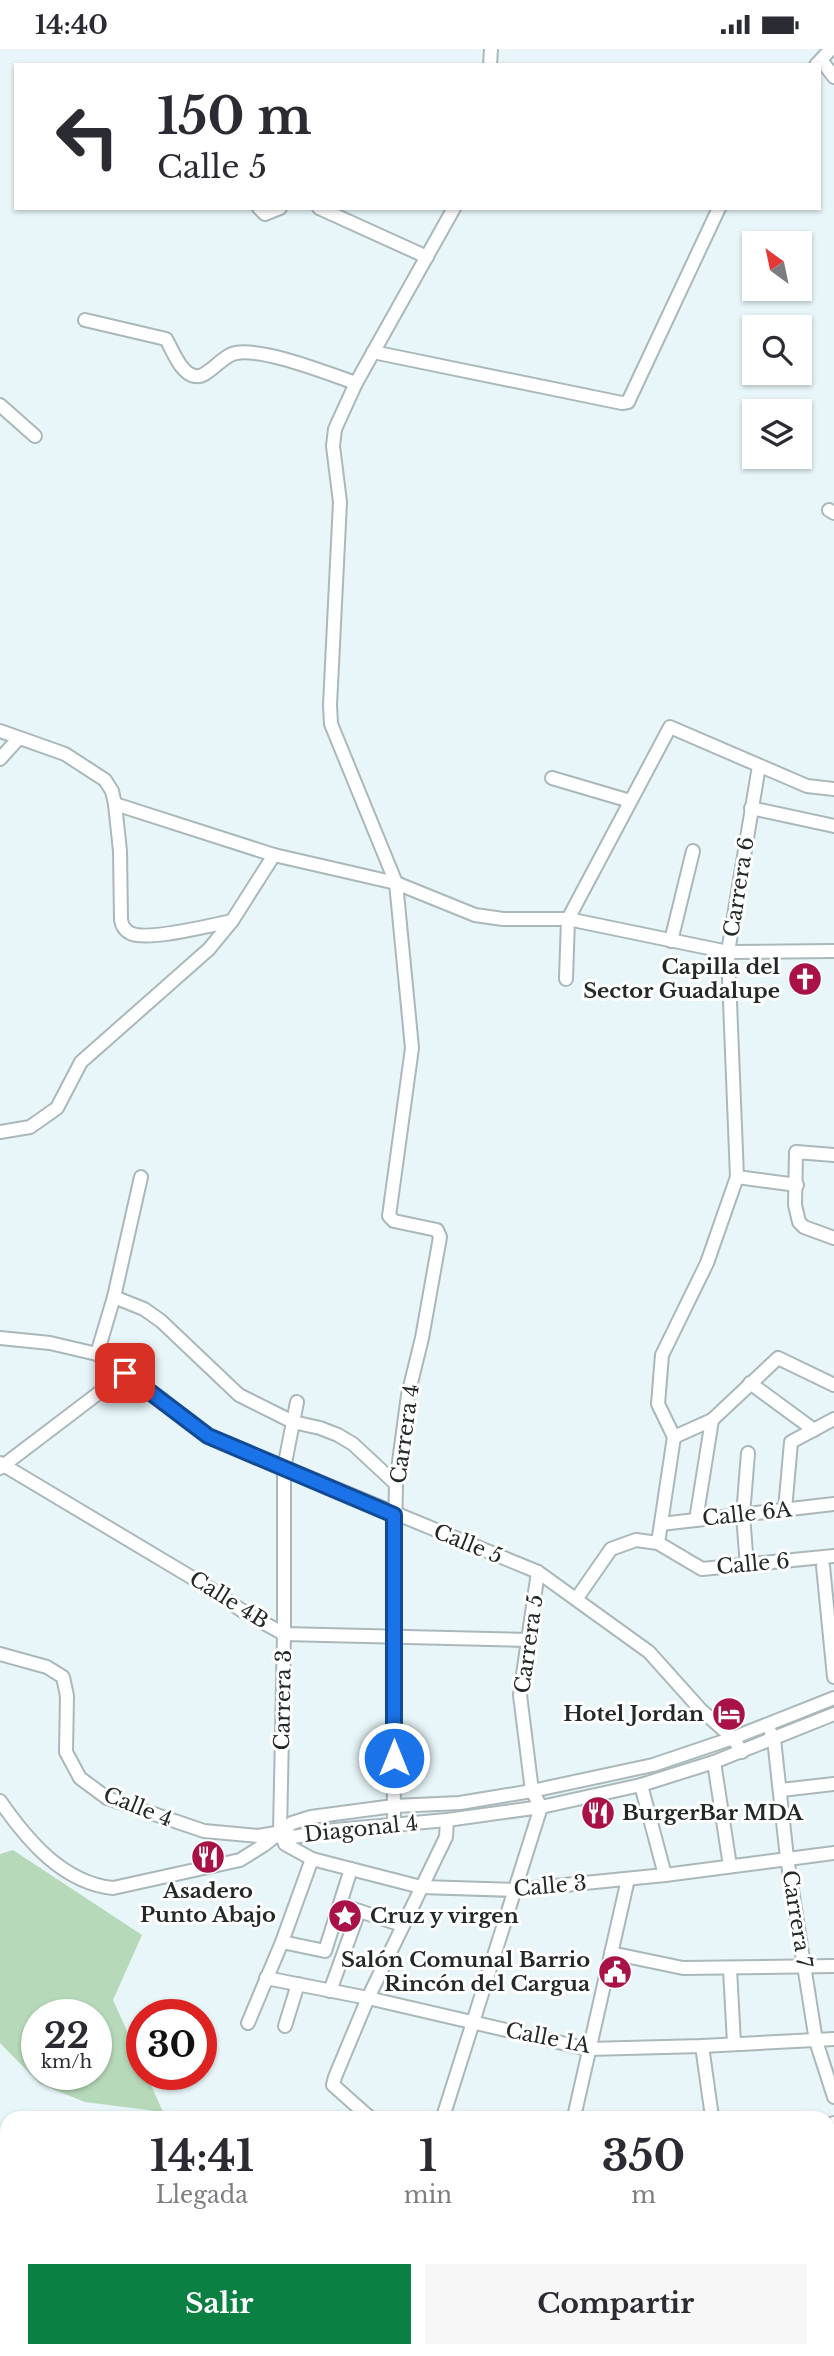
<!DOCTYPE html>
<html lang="es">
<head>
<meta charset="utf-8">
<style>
  body { margin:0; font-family:"Libre Baskerville",serif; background:#f7f7f7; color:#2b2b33; height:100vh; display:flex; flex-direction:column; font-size:26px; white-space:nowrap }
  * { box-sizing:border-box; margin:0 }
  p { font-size:23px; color:#7c7c81 }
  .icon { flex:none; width:38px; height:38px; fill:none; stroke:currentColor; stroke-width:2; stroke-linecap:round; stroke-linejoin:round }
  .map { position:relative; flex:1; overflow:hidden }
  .sheet { position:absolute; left:0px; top:2062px; width:835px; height:247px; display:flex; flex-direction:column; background:#fff; border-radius:21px 21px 0 0; box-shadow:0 2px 5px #0004 }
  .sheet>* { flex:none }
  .hud { position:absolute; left:14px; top:14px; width:807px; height:147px; border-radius:0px; box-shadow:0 2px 5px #0004; background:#fff; color:#2b2b33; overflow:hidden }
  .needle { width:46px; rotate:327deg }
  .controls { position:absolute; left:742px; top:182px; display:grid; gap:14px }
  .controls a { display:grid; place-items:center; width:70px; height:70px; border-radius:0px; background:#fff; box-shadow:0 2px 5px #0004; font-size:35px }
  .speed { position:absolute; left:21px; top:1950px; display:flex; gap:14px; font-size:35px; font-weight:700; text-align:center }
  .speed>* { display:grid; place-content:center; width:91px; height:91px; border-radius:50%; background:#fff; box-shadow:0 2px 5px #0004; line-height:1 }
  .speed small { font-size:18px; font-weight:400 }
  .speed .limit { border:10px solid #d22; background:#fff; color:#111 }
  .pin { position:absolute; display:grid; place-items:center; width:60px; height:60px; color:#fff; margin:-30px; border-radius:14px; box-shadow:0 4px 10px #0006 }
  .me { position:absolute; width:77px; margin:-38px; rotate:0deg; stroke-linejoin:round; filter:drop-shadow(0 0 5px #0008) }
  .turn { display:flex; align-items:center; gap:24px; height:147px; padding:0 28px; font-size:32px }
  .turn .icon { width:91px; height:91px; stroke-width:2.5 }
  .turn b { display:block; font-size:49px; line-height:60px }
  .eta { display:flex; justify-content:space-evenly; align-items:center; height:119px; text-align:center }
  .eta b { font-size:42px; font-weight:700; line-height:49px }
  .primary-button { display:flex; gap:14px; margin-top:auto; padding:14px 28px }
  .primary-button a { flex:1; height:80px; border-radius:0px; background:#0b8043; color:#fff; font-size:28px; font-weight:700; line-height:80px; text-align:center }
  .primary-button a+a { background:#f7f7f7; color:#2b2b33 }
  .status { display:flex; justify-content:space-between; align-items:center; height:49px; padding:0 35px; background:#fff; direction:ltr }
  .status svg { height:19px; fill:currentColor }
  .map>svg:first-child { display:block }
  .green { fill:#b6dab9; fill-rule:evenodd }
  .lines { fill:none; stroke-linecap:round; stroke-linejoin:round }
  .minor-casing { stroke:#abb8bb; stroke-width:16 }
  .minor { stroke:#fff; stroke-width:12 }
  .route-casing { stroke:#114b97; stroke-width:18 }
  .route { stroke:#1a73e8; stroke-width:12 }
  .labels { text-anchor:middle; stroke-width:6; stroke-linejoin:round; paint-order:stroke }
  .street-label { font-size:21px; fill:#232829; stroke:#fff }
  .poi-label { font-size:21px; font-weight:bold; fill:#232829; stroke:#fff; text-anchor:end }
</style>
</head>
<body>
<div class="status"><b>14:40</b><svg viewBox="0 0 49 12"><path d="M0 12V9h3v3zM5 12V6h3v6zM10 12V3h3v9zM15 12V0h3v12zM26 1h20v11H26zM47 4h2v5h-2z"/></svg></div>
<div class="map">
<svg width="834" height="2307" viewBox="0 0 834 2307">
  <rect width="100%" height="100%" fill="#e8f6f9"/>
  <!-- green -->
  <path class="green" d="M13 1801 142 1886 113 1951 142 2015V2025H146L163 2063 85 2053 40 2035 0 1994V1805ZM37 1965H96V2025H37Z"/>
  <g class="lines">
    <!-- minor casing -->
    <g class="minor-casing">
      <g id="minor">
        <polyline points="821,11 834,28"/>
        <polyline points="490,16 491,0"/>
        <polyline points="816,16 831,0"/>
        <polyline points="259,159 265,165 280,159"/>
        <polyline points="319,159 427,208"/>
        <path d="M85 271 166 290C173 302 181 325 195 327 207 330 222 306 236 304 265 299 326 324 356 334"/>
        <polyline points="373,303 622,354 628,353 719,159"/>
        <polyline points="0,356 35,387"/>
        <polyline points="829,461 834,464"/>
        <path d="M0 682 65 705 105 731 112 742 115 755 120 802 121 871C122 877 124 881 130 884 146 893 212 876 232 872L274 806 396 834 475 866 503 870H568L728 903 834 902"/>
        <polyline points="0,710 19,689"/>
        <polyline points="552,729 630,752"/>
        <polyline points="115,755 274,806"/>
        <polyline points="751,759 834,777"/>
        <polyline points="671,892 693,802"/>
        <polyline points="566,930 568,870 670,678 807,737 834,740"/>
        <polyline points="0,1083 30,1078 57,1059 81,1013 209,900 232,872"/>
        <polyline points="834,1106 796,1103 795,1156 799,1173 804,1178 834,1189"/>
        <polyline points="737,1128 797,1136"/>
        <polyline points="114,1248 144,1260 161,1272 239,1346 293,1373 320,1379 338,1386 353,1395 396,1435"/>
        <polyline points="0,1289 50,1294 97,1305 208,1387 538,1523 649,1603 701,1661 733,1689 742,1703"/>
        <polyline points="97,1305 114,1248 141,1128"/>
        <polyline points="750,1334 814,1381"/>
        <polyline points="297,1353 284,1419 284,1585 280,1783 285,1795 312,1810 421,1838 514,1841 665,1826 834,1804"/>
        <polyline points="674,1388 658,1355 662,1306 707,1214 737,1128 728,903 759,717"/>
        <polyline points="0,1414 211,1540 244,1563 284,1585 528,1591"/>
        <polyline points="0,1419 125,1324"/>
        <polyline points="785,1461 791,1393 834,1370"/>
        <polyline points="696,1471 712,1371"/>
        <polyline points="661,1475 834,1455"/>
        <polyline points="658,1494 674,1388 712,1371 778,1309 834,1336"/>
        <polyline points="747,1517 743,1466 748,1404"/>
        <polyline points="823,1517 834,1628"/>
        <polyline points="577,1549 611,1500 636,1491 658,1494 702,1520 834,1507"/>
        <polyline points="0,1605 47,1618 63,1628 67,1647 66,1703 80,1729 107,1749 204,1782 258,1787 276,1784"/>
        <polyline points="771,1684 774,1690 787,1809 816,1992 834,2048"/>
        <polyline points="714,1713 730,1817"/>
        <polyline points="641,1736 665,1826"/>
        <polyline points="781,1741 834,1735"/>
        <path d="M0 1752C27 1791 63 1834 113 1839L240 1811 264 1796 292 1774 311 1768 394 1757 460 1754 532 1742 653 1716 733 1689 834 1649"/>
        <polyline points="394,1775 393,1587 396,1435 408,1346 422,1289 440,1188 437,1181 394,1172 389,1167 412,999 396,834 331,675 330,656 340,453 333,397 335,380 356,334 454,159"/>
        <polyline points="280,1783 293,1788 335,1781 447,1771 541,1758 641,1736 714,1713 834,1665"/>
        <polyline points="341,1856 402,1876"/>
        <polyline points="282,1893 325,1902 351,1820"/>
        <polyline points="611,1904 683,1919 834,1917"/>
        <polyline points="730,1920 734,1994"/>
        <polyline points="266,1929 368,1949 588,2000 702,1997 834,1990"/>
        <polyline points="330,1942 359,1862"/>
        <polyline points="248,1974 282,1893 312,1810"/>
        <polyline points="285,1977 298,1935"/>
        <polyline points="702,1997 712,2068"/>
        <polyline points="369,2068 333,2036 335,2028 368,1949 446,1788 447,1771"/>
        <polyline points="443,2068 541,1758 532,1742 520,1646 538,1523"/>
        <polyline points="574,2068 628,1830"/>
        <polyline points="828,2076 834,2074"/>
        <polyline points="828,2180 834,2158"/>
        <polyline points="828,2244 834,2245"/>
        <polyline points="741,2301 741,2307"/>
        <polyline points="803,2307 803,2301"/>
      </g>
    </g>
    <!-- minor -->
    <use href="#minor" class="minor"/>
  </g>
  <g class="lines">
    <!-- route casing -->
    <g class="route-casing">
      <polyline id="route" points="125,1324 208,1387 394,1466 394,1709"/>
    </g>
    <!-- route -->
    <use href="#route" class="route"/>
  </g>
  <!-- icons -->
  <defs>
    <g id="church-disc" transform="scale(1.75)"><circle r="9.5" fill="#a81247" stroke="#fff"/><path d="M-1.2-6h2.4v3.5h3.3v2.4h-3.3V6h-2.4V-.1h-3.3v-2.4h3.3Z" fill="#fff"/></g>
    <g id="hotel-disc" transform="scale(1.75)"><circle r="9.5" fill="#a81247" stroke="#fff"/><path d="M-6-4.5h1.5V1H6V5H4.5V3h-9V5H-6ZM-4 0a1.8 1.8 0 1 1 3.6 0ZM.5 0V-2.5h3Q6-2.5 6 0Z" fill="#fff"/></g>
    <g id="restaurant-disc" transform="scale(1.75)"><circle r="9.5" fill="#a81247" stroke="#fff"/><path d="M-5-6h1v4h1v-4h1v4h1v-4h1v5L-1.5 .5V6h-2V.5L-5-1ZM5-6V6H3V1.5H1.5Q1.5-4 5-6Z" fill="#fff"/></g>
    <g id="sight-disc" transform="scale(1.75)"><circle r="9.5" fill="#a81247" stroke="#fff"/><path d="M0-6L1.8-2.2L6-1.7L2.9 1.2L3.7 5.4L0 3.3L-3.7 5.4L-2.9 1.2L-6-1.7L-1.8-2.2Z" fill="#fff"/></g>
    <g id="civic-disc" transform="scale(1.75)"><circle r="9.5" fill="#a81247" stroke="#fff"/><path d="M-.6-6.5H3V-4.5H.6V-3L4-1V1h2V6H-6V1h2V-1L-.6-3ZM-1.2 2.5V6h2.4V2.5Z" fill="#fff"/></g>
  </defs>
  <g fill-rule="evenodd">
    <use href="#church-disc" x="805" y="930"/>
    <use href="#hotel-disc" x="729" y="1665"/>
    <use href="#restaurant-disc" x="598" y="1764"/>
    <use href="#restaurant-disc" x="208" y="1808"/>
    <use href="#sight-disc" x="345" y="1867"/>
    <use href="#civic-disc" x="615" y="1923"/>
  </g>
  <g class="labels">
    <!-- street labels -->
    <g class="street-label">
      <text transform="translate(739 838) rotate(-81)" y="7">Carrera 6</text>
      <text transform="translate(405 1385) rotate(-82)" y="7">Carrera 4</text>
      <text transform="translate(747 1465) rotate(-6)" y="7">Calle 6A</text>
      <text transform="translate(468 1495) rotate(22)" y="7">Calle 5</text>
      <text transform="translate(753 1515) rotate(-5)" y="7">Calle 6</text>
      <text transform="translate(229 1551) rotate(32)" y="7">Calle 4B</text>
      <text transform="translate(529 1595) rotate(-82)" y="7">Carrera 5</text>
      <text transform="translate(283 1651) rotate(-89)" y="7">Carrera 3</text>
      <text transform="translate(138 1758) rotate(22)" y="7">Calle 4</text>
      <text transform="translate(361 1780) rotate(-6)" y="7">Diagonal 4</text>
      <text transform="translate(550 1837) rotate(-5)" y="7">Calle 3</text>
      <text transform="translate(797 1870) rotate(81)" y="7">Carrera 7</text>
      <text transform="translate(548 1989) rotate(11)" y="7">Calle 1A</text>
    </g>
    <!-- poi labels -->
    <g class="poi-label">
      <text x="780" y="925">Capilla del<tspan x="780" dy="24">Sector Guadalupe</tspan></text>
      <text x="704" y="1672">Hotel Jordan</text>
      <text x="622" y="1771" text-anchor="start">BurgerBar MDA</text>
      <text x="208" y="1849" text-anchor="middle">Asadero<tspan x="208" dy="24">Punto Abajo</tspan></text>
      <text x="370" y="1874" text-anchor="start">Cruz y virgen</text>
      <text x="590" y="1918">Salón Comunal Barrio<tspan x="590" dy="24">Rincón del Cargua</tspan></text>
    </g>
  </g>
</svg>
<div class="controls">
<a><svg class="needle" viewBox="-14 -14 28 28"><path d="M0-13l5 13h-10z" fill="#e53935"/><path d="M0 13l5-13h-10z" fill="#7c7c81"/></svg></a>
<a><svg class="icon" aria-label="search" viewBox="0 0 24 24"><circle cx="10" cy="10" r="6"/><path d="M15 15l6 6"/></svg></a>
<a><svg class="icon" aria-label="layers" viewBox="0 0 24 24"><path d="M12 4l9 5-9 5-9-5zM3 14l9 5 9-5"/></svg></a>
</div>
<div class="speed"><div>22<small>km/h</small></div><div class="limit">30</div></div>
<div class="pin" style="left:125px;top:1324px;background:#d93025"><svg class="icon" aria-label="arrive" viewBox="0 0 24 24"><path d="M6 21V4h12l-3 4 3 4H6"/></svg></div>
<svg class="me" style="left:394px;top:1709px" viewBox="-20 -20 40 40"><circle r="17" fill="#1a73e8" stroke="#fff" stroke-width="3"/><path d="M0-11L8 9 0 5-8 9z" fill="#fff"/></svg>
<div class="hud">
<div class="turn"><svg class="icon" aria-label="left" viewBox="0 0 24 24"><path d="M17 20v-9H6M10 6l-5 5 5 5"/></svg><div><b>150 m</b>Calle 5</div></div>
</div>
<section class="sheet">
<div class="eta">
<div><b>14:41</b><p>Llegada</p></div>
<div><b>1</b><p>min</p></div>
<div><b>350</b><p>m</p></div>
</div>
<div class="primary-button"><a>Salir</a><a>Compartir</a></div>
</section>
</div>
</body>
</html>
